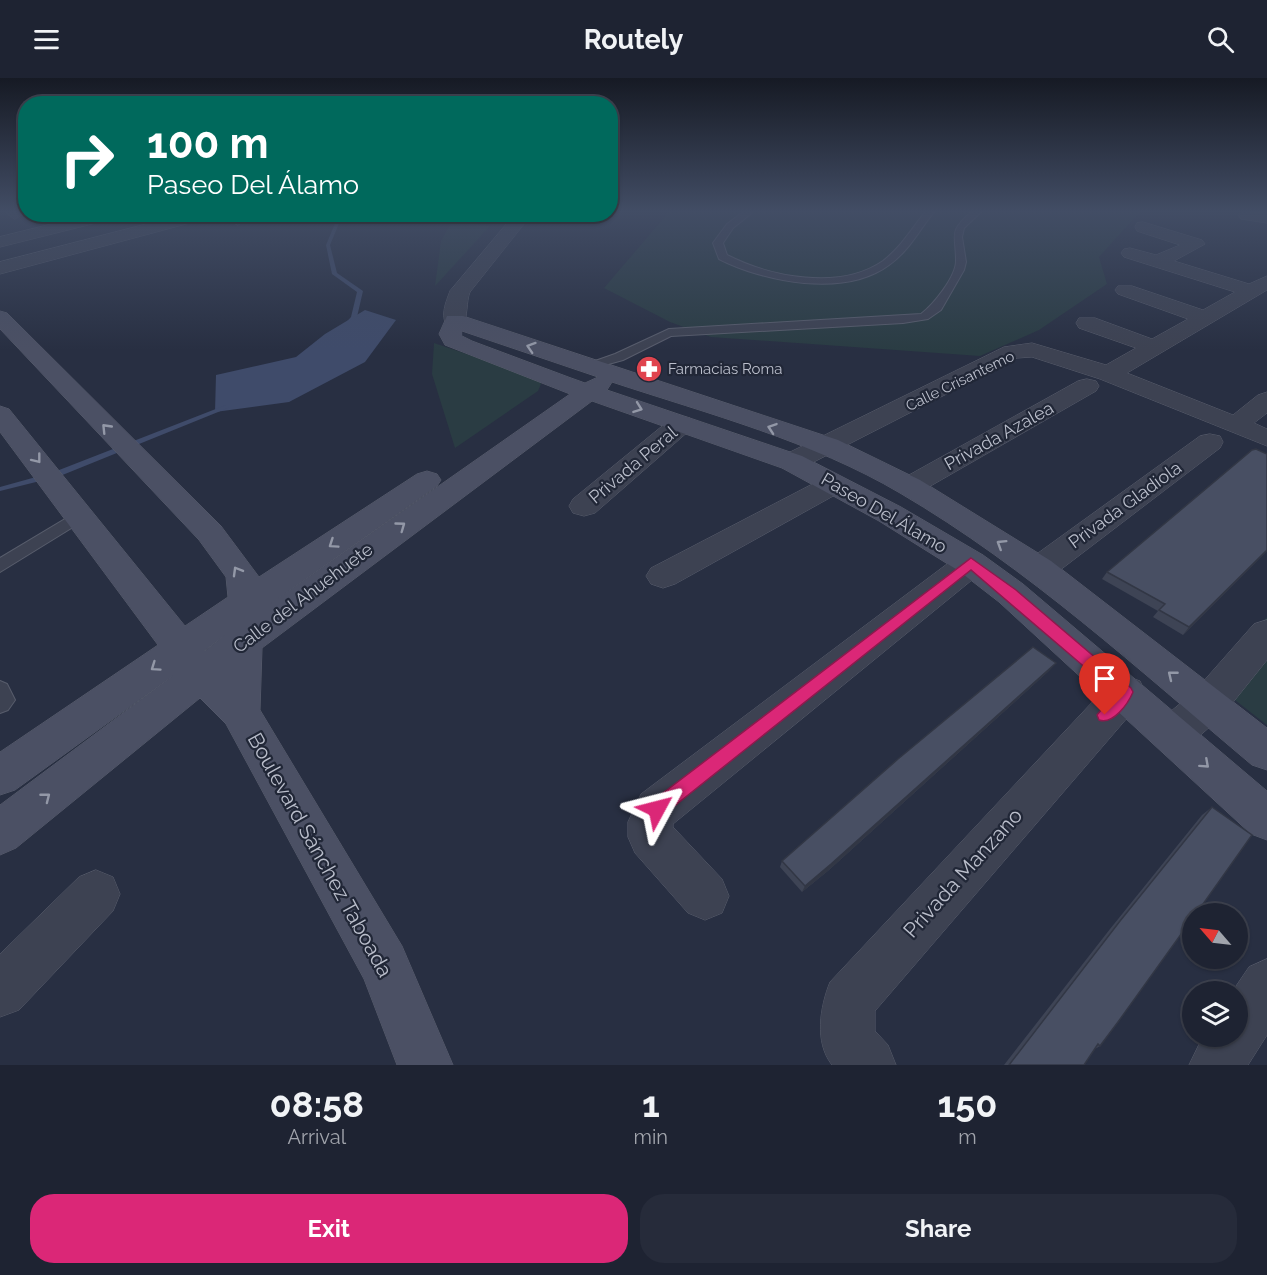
<!DOCTYPE html>
<html lang="en">
<head>
<meta charset="utf-8">
<style>
  body { margin:0; font-family:Raleway,sans-serif; background:#262b3a; color:#f1f3f6; height:100vh; display:flex; flex-direction:column; font-size:22px; white-space:nowrap }
  * { box-sizing:border-box; margin:0 }
  p { font-size:20px; color:#a1a4ac }
  .icon { flex:none; width:33px; height:33px; fill:none; stroke:currentColor; stroke-width:2; stroke-linecap:round; stroke-linejoin:round }
  .map { position:relative; height:987px; overflow:hidden }
  .panel { display:flex; flex-direction:column; background:#1e2332; flex:1 }
  .panel>* { flex:none }
  .top-card { position:absolute; left:18px; top:18px; width:600px; height:126px; border-radius:24px; box-shadow:0 2px 4px #0004,0 0 0 2px #3c404d; background:#00695c; color:#fff; overflow:hidden }
  .needle { width:39px; rotate:298deg }
  .controls { position:absolute; left:1182px; top:825px; display:grid; gap:12px }
  .controls a { display:grid; place-items:center; width:66px; height:66px; border-radius:50%; background:#1e2332; box-shadow:0 2px 4px #0004,0 0 0 2px #3c404d; font-size:30px }
  .pin { position:absolute; display:grid; place-items:center; width:51px; height:51px; color:#fff; margin:-62px -26px; border-radius:50% 50% 50% 0; rotate:-45deg; box-shadow:0 0 6px #0007 }
  .pin .icon { rotate:45deg }
  .me { position:absolute; width:66px; margin:-33px; rotate:52deg; stroke-linejoin:round; filter:drop-shadow(0 0 4px #0008) }
  .turn { display:flex; align-items:center; gap:21px; height:126px; padding:0 30px; font-size:27px }
  .turn .icon { width:78px; height:78px; stroke-width:2.5 }
  .turn b { display:block; font-size:42px; line-height:51px }
  .eta { display:flex; justify-content:space-evenly; align-items:center; height:102px; text-align:center }
  .eta b { font-size:36px; font-weight:700; line-height:42px }
  .cta { display:flex; gap:12px; margin-top:auto; padding:12px 30px }
  .cta a { flex:1; height:69px; border-radius:24px; background:#db2777; color:#fff; font-size:24px; font-weight:700; line-height:69px; text-align:center }
  .cta a+a { background:#262b3a; color:#f1f3f6 }
  header { display:flex; justify-content:space-between; align-items:center; height:78px; padding:0 30px; background:#1e2332; font-size:27px; font-weight:700 }
  .map>svg:first-child { display:block }
  .green { fill:#2a3c43 }
  .water { fill:#3f4b6a }
  .lines { fill:none; stroke-linecap:round; stroke-linejoin:round }
  .stream { fill:#3f4b6a; fill-rule:evenodd }
  .lane-casing { stroke:#585d6c; stroke-width:2 }
  .street-casing { stroke:#585d6c; stroke-width:1 }
  .secondary-casing { stroke:#585d6c; stroke-width:1 }
  .lane { fill:#3d4252; fill-rule:evenodd }
  .street { fill:#3d4252; fill-rule:evenodd }
  .secondary { fill:#4b5064; fill-rule:evenodd }
  .wall { fill:#3e4455 }
  .shaded-wall { fill:#323745 }
  .building { fill:#484f63; stroke:#323745; stroke-width:1.5 }
  .oneway { stroke:#9398a7 }
  .route { fill:#db2777; stroke:#8e194d; stroke-width:1.5 }
  .labels { text-anchor:middle; stroke-width:4.5; stroke-linejoin:round; paint-order:stroke }
  .far-poi-label { font-size:15px; fill:#babecb; stroke:#212737; text-anchor:start }
  .far-street-label { font-size:15px; fill:#babecb; stroke:#212737 }
  .street-label { font-size:18px; fill:#babecb; stroke:#212737 }
  .near-street-label { font-size:21px; fill:#babecb; stroke:#212737 }
</style>
</head>
<body>
<header><svg class="icon" aria-label="menu" viewBox="0 0 24 24"><path d="M4 6h16M4 12h16M4 18h16"/></svg>Routely<svg class="icon" aria-label="search" viewBox="0 0 24 24"><circle cx="10" cy="10" r="6"/><path d="M15 15l6 6"/></svg></header>
<div class="map">
<svg width="1267" height="987" viewBox="0 0 1267 987">
  <rect width="100%" height="100%" fill="#282f42"/>
  <!-- green -->
  <g class="green">
    <polygon points="669,134 1138,134 1139,135 1099,179 1107,206 1039,252 980,278 711,259 670,244 604,210"/>
    <polygon points="452,143 490,148 435,208 441,163"/>
    <polygon points="434,265 537,300 541,306 538,313 455,370 432,296"/>
    <polygon points="1267,539 1267,647 1208,601"/>
  </g>
  <!-- water -->
  <polygon class="water" points="365,232 396,242 365,284 289,324 215,334 216,297 296,279 325,256"/>
  <g class="lines">
    <!-- stream -->
    <g class="stream">
      <polygon points="339,136 343,136 330,167 337,195 363,213 357,239 346,250 343,248 351,239 357,214 332,196 326,167"/>
      <polygon points="226,327 229,329 228,330 60,398 0,413 0,409 54,394"/>
    </g>
    <!-- lane casing -->
    <g class="lane-casing">
      <g id="lane">
        <path d="M743 134H753L733 150 723 165 727 177C770 199 840 213 883 183 901 169 911 152 925 134H934C919 152 910 172 889 187 845 220 764 204 719 181L713 165 727 146Z"/>
        <path d="M971 134H981L964 150 962 159 966 184 964 192 941 232 928 241 903 245 671 258 623 282 587 292 581 288 615 276 669 251 921 236C933 227 956 199 956 183 956 155 948 155 971 134Z"/>
        <polygon points="80,432 86,433 88,437 86,441 0,494 0,480"/>
        <polygon points="0,603 7,606 15,622 8,632 0,635"/>
      </g>
    </g>
    <!-- street casing -->
    <g class="street-casing">
      <g id="street">
        <polygon points="5,134 22,134 23,136 15,141"/>
        <polygon points="1242,134 1267,135 1267,145 1241,141 1239,138"/>
        <polygon points="92,136 122,136 120,139 0,169 0,159"/>
        <polygon points="185,136 214,136 212,139 0,196 0,184"/>
        <polygon points="217,136 240,136 246,142 238,147"/>
        <path d="M515 136H532L470 214C466 224 468 239 463 248H447C440 237 446 224 450 213Z"/>
        <polygon points="1143,144 1202,162 1205,166 1174,183 1249,206 1267,198 1267,212 1127,295 1233,337 1258,317 1267,314 1267,335 1254,345 1267,351 1267,368 1100,301 1032,279 1017,280 802,390 792,392 782,390 778,384 782,378 1004,269 1032,265 1106,287 1136,270 1079,250 1076,245 1079,240 1095,240 1152,261 1188,241 1118,216 1115,212 1118,208 1132,208 1203,232 1235,214 1124,179 1121,175 1124,171 1130,170 1156,177 1180,167 1137,153 1135,149 1137,145"/>
        <polygon points="1087,301 1096,303 1099,308 1096,313 920,414 910,417 900,414 895,408 900,402 1078,303"/>
        <polygon points="681,338 690,340 694,346 690,352 595,435 584,438 573,435 569,428 573,421 672,340"/>
        <polygon points="1210,356 1220,358 1223,364 1220,370 1051,499 1039,503 1027,499 1023,491 1027,483 1200,358"/>
        <polygon points="834,397 844,400 848,406 844,412 675,506 663,510 651,506 646,498 651,490 824,400"/>
        <polygon points="971,474 983,477 987,485 983,493 673,746 673,749 722,801 729,818 722,835 705,842 688,835 635,775 628,759 628,744 641,716 959,477"/>
        <polygon points="1267,542 1267,582 1222,638 1186,670 1172,675 1158,670 1152,657 1158,644 1194,614 1254,546"/>
        <path d="M1126 598 1140 603 1145 614 1140 625 875 933V953L888 967 896 987H832C814 964 820 929 830 904L1112 603Z"/>
        <polygon points="96,792 113,799 120,816 113,833 19,932 0,939 0,876 79,799"/>
        <polygon points="1267,881 1267,957 1248,987 1189,987 1203,958 1238,958 1238,914 1232,914 1249,889"/>
      </g>
    </g>
    <!-- secondary casing -->
    <g class="secondary-casing">
      <path id="secondary" d="M0 233 7 235 221 448 259 499 417 396 427 393 437 396 441 402 437 408 263 531 570 316 445 267 439 256 447 238H463L838 362 920 402 1051 483 1267 650V692L1252 687C1139 592 1028 490 900 415 812 363 709 336 612 304L607 312 802 378 901 429 983 477 1023 506 1267 713V762L1251 756 999 524 959 493 879 443 782 390 592 323 262 570 260 632 402 868 453 987H397L364 901 226 646 200 620 16 770 0 777V727L178 594 15 712 0 717V674L158 567 0 354V328L9 331 185 548 228 519 226 499 199 462 0 251ZM462 253 598 299 585 305 571 300 472 263 462 258ZM226 556 205 573H204Z"/>
    </g>
    <!-- lane -->
    <use href="#lane" class="lane"/>
    <!-- street -->
    <use href="#street" class="street"/>
    <!-- secondary -->
    <use href="#secondary" class="secondary"/>
  </g>
  <!-- wall -->
  <g class="wall">
    <polygon points="1267,376 1267,473 1183,557 1153,539 1158,533 1102,501 1107,494"/>
    <polygon points="1051,591 829,792 802,814 780,789 782,783"/>
    <polygon points="1212,729 1100,968 1095,971 1084,987 1004,987 1110,851 1202,737"/>
  </g>
  <!-- shaded-wall -->
  <g class="shaded-wall">
    <polygon points="1267,472 1267,473 1183,557 1189,549"/>
    <polygon points="1056,585 1051,591 829,792 802,814 805,808"/>
  </g>
  <!-- building -->
  <g class="building">
    <polygon points="1256,371 1267,376 1267,472 1189,549 1159,532 1165,526 1107,494 1252,372"/>
    <polygon points="1033,569 1056,585 831,786 805,808 782,783 898,681"/>
    <polygon points="1212,729 1252,757 1196,836 1192,836 1192,841 1118,944 1100,968 1098,966 1084,987 1009,987 1120,843"/>
  </g>
  <!-- one-way arrows -->
  <defs><path id="oneway-chevron" d="M-2-3.5L2.5 0L-2 3.5" fill="none" stroke-width="1.6" stroke-linecap="round" stroke-linejoin="round" transform="scale(1.5)"/></defs>
  <g class="oneway">
    <use href="#oneway-chevron" transform="translate(531 269) rotate(-162)"/>
    <use href="#oneway-chevron" transform="translate(638 330) rotate(20)"/>
    <use href="#oneway-chevron" transform="translate(106 350) rotate(-134)"/>
    <use href="#oneway-chevron" transform="translate(772 350) rotate(-161)"/>
    <use href="#oneway-chevron" transform="translate(37 381) rotate(52)"/>
    <use href="#oneway-chevron" transform="translate(401 448) rotate(-36)"/>
    <use href="#oneway-chevron" transform="translate(333 466) rotate(146)"/>
    <use href="#oneway-chevron" transform="translate(1001 466) rotate(-148)"/>
    <use href="#oneway-chevron" transform="translate(237 493) rotate(-120)"/>
    <use href="#oneway-chevron" transform="translate(155 589) rotate(145)"/>
    <use href="#oneway-chevron" transform="translate(1172 597) rotate(-141)"/>
    <use href="#oneway-chevron" transform="translate(1205 686) rotate(42)"/>
    <use href="#oneway-chevron" transform="translate(46 719) rotate(-38)"/>
  </g>
  <!-- sky -->
  <linearGradient id="sky" x2="0" y2="1"><stop stop-color="#161a24"/><stop offset="0.49" stop-color="#424d65"/><stop offset="1" stop-color="#424d65" stop-opacity="0"/></linearGradient>
  <rect width="1267" height="272" fill="url(#sky)"/>
  <!-- route -->
  <path class="route" d="M971 480 1016 512 1131 610 1133 614C1128 626 1113 647 1099 642L1097 637 1115 615 971 492 663 737 657 739 650 737 648 731 650 725Z"/>
  <!-- icons -->
  <defs>
    <g id="pharmacy-disc" transform="scale(1.35)"><circle r="9.5" fill="#e0444e" stroke="#212737"/><path d="M-2-6h4v4h4v4h-4v4h-4v-4h-4v-4h4Z" fill="#fff"/></g>
  </defs>
  <g fill-rule="evenodd">
    <use href="#pharmacy-disc" x="649" y="291"/>
  </g>
  <g class="labels">
    <!-- far-poi labels -->
    <g class="far-poi-label">
      <text x="668" y="296">Farmacias Roma</text>
    </g>
    <!-- far-street labels -->
    <g class="far-street-label">
      <text transform="translate(960 303) rotate(-26)" y="5">Calle Crisantemo</text>
    </g>
    <!-- street labels -->
    <g class="street-label">
      <text transform="translate(999 358) rotate(-29)" y="6">Privada Azalea</text>
      <text transform="translate(633 387) rotate(-40)" y="6">Privada Peral</text>
      <text transform="translate(1125 427) rotate(-36)" y="6">Privada Gladiola</text>
      <text transform="translate(884 435) rotate(30)" y="6">Paseo Del Álamo</text>
      <text transform="translate(303 520) rotate(-37)" y="6">Calle del Ahuehuete</text>
    </g>
    <!-- near-street labels -->
    <g class="near-street-label">
      <text transform="translate(320 777) rotate(61)" y="7">Boulevard Sánchez Taboada</text>
      <text transform="translate(963 795) rotate(-48)" y="7">Privada Manzano</text>
    </g>
  </g>
</svg>
<div class="controls">
<a><svg class="needle" viewBox="-14 -14 28 28"><path d="M0-13l5 13h-10z" fill="#e53935"/><path d="M0 13l5-13h-10z" fill="#a1a4ac"/></svg></a>
<a><svg class="icon" aria-label="layers" viewBox="0 0 24 24"><path d="M12 4l9 5-9 5-9-5zM3 14l9 5 9-5"/></svg></a>
</div>
<div class="pin" style="left:1105px;top:637px;background:#d93025"><svg class="icon" aria-label="arrive" viewBox="0 0 24 24"><path d="M6 21V4h12l-3 4 3 4H6"/></svg></div>
<svg class="me" style="left:657px;top:731px" viewBox="-20 -20 40 40"><path d="M0-17L14 15 0 8-14 15z" fill="#db2777" stroke="#fff" stroke-width="4"/></svg>
<div class="top-card">
<div class="turn"><svg class="icon" aria-label="right" viewBox="0 0 24 24"><path d="M7 20v-9h11M14 6l5 5-5 5"/></svg><div><b>100 m</b>Paseo Del Álamo</div></div>
</div>
</div>
<section class="panel">
<div class="eta">
<div><b>08:58</b><p>Arrival</p></div>
<div><b>1</b><p>min</p></div>
<div><b>150</b><p>m</p></div>
</div>
<div class="cta"><a>Exit</a><a>Share</a></div>
</section>
</body>
</html>
